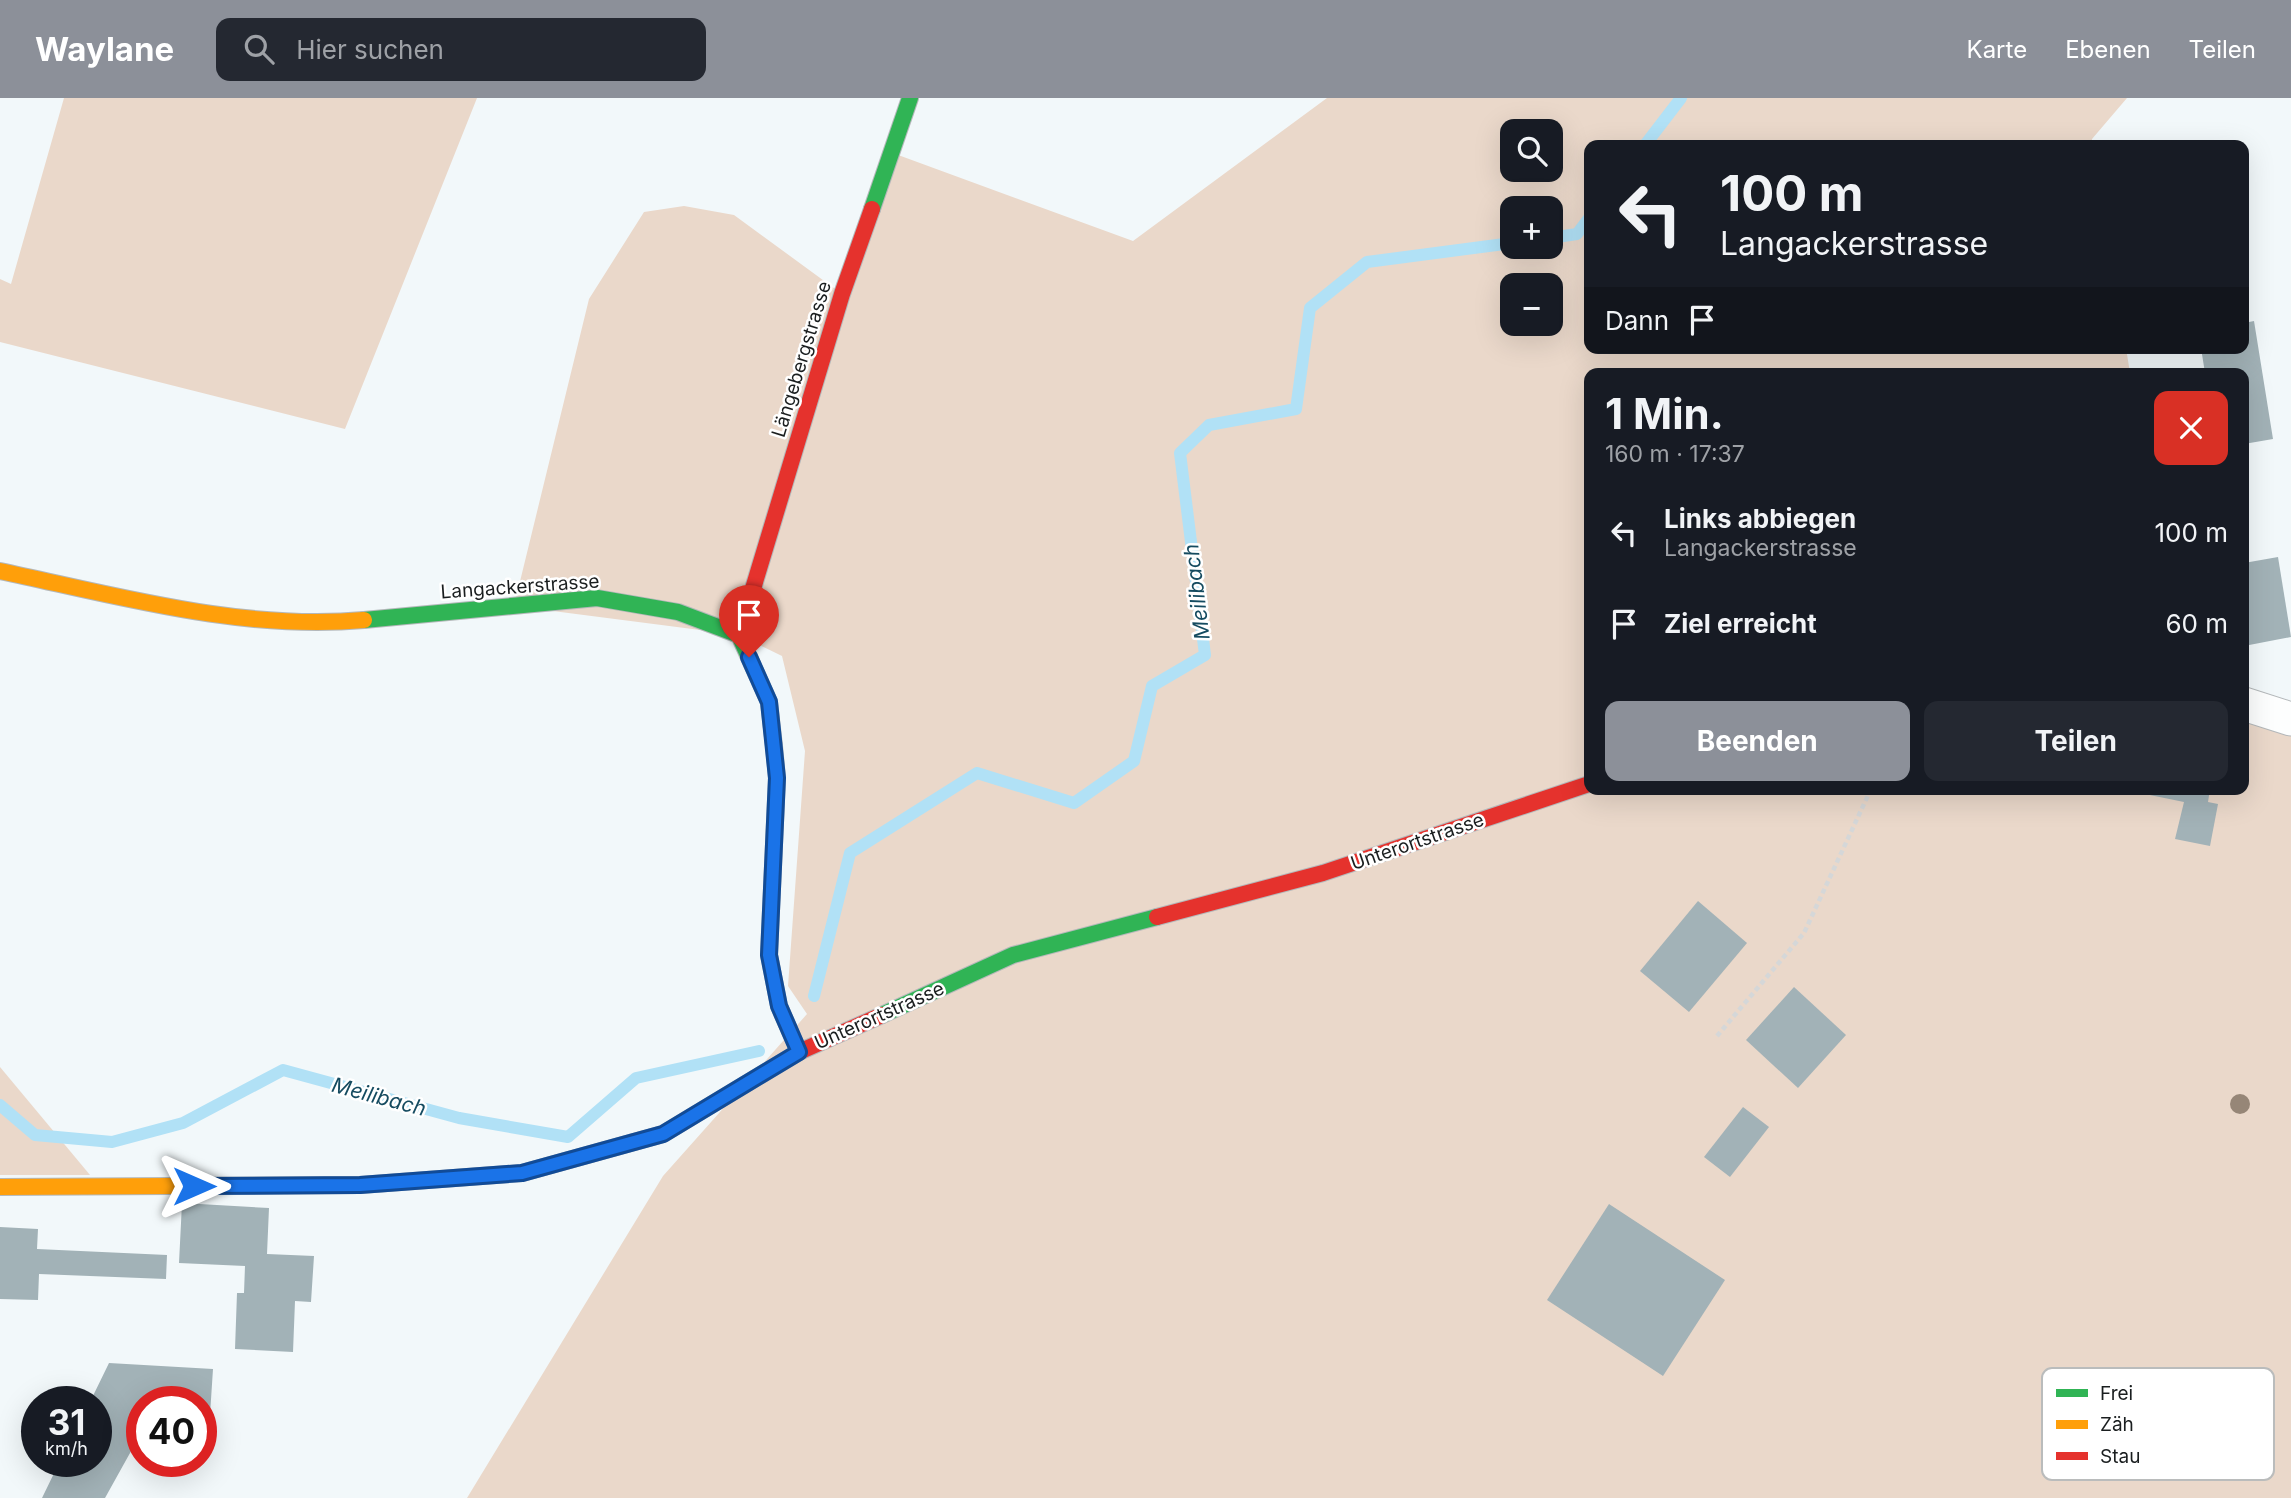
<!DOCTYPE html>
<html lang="de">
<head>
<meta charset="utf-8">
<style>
  body { margin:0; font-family:Inter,sans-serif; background:#242831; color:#f1f3f6; height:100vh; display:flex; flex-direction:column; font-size:26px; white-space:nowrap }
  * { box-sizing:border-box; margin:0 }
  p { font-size:23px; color:#9ea1a6 }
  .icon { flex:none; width:38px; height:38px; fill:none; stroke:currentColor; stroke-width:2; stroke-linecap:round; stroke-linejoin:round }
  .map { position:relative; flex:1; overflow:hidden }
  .drawer { position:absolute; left:1584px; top:270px; width:665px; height:427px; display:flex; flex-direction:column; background:#171b24; border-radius:14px; box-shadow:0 7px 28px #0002 }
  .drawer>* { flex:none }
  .hud { position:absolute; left:1584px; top:42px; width:665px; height:214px; border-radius:14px; box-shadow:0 7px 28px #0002; background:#171b24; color:#f1f3f6; overflow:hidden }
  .controls { position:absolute; left:1500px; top:21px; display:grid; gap:14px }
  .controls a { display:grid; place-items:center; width:63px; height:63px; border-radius:14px; background:#171b24; box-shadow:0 7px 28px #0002; font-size:35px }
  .speed { position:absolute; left:21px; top:1288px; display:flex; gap:14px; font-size:35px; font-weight:700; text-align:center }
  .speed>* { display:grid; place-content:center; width:91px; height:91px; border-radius:50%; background:#171b24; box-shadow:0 7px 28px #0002; line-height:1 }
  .speed small { font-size:18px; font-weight:400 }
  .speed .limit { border:10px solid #d22; background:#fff; color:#111 }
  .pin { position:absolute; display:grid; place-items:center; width:60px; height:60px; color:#fff; margin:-72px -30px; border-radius:50% 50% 50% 0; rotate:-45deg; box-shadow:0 0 7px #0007 }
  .pin .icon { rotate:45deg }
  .me { position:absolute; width:77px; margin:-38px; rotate:90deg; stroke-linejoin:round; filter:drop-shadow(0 0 5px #0008) }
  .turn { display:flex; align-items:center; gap:24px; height:147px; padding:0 21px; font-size:32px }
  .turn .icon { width:91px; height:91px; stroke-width:2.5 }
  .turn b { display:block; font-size:49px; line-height:60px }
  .then { display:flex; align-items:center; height:66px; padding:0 21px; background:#0003; gap:14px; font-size:26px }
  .round { display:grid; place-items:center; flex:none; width:74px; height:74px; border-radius:14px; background:#242831 }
  .overview { display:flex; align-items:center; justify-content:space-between; height:119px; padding:0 21px }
  h1 { font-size:42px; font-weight:700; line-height:52px }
  .action { display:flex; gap:14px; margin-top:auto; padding:14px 21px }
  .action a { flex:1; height:80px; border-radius:14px; background:#8c9099; color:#fff; font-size:28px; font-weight:700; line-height:80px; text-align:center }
  .action a+a { background:#242831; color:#f1f3f6 }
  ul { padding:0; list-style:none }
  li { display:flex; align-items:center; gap:21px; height:91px; padding:0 21px }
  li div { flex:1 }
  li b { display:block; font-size:26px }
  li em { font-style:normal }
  header { display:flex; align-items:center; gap:42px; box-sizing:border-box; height:98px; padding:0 35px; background:#8c9099; color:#fff }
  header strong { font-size:33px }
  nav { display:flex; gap:38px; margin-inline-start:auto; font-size:24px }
  .search { width:490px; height:63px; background:#242831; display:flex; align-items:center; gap:18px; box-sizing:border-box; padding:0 24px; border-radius:14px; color:#9ea1a6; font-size:26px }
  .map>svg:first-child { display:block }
  .green { fill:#ead8ca; fill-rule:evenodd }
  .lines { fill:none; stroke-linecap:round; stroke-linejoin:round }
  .stream { stroke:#b1e1f6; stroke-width:12 }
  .building { fill:#a2b2b7 }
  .street-casing { stroke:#b4b8ba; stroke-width:35 }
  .fast-casing { stroke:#b4b8ba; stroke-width:18 }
  .slow-casing { stroke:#b4b8ba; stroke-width:18 }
  .jam-casing { stroke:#b4b8ba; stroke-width:18 }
  .path { stroke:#d5d7d8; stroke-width:4.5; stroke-dasharray:5 3.5; stroke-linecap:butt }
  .street { stroke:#fdfefe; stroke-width:33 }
  .fast { stroke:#30b455; stroke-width:16 }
  .slow { stroke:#ff9f0a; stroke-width:16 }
  .jam { stroke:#e5322d; stroke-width:16 }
  .tree { fill:#968677 }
  .route-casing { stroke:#114b97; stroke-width:18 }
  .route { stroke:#1a73e8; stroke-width:12 }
  .labels { text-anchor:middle; stroke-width:5; stroke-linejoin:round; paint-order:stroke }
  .street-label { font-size:19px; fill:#1a1e1f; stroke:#fff }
  .water-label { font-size:21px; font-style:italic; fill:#154b60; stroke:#fff }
  .key { fill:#fff; stroke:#babcbc; stroke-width:2 }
  .key-label { font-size:19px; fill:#1a1e1f }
</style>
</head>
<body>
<header>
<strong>Waylane</strong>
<div class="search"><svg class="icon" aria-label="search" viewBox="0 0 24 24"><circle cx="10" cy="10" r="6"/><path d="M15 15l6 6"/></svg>Hier suchen</div>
<nav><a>Karte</a><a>Ebenen</a><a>Teilen</a></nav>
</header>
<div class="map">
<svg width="2291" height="1400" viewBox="0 0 2291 1400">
  <rect width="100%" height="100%" fill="#f2f8fa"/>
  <!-- green -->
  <g class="green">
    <polygon points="64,0 477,0 345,331 0,244 0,181 11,186"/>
    <path d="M1327 0H2127L2092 41V47H1589V250H2126L2130 275H1589V691H2244V623L2291 637V1400H467L663 1078 807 916 788 888 805 653 782 558 739 537 514 508 589 201 644 114 684 108 734 117 842 196 890 54 1133 143ZM1512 33H1550V72H1512ZM1512 110H1550V149H1512ZM1512 187H1550V226H1512Z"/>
    <polygon points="0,969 90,1077 0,1077"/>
  </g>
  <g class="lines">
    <!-- stream -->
    <g class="stream">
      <polyline points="1645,47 1681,0"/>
      <polyline points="1550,140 1577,136 1589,120"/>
      <polyline points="814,898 850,755 977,675 1074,705 1134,663 1152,588 1205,557 1180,355 1209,327 1296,311 1310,210 1367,164 1512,145"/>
      <polyline points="0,1007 35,1037 112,1044 183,1025 283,972 459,1020 568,1039 636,980 759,953"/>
    </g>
  </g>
  <!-- building -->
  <g class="building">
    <polygon points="2254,223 2273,341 2244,346 2244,275 2205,275 2201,250 2244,250 2244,225"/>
    <polygon points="2278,459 2291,539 2244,548 2244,465"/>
    <polygon points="2141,691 2210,691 2208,704 2218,706 2210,748 2175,741 2184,704 2140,695"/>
    <polygon points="1698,803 1747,845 1689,914 1640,873"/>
    <polygon points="1794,889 1846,937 1798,990 1746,942"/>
    <polygon points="1743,1009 1769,1029 1730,1079 1704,1059"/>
    <polygon points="182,1105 269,1110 267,1156 314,1158 311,1204 295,1203 293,1254 235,1251 237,1195 244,1195 245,1168 179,1165"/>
    <polygon points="1609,1106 1725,1182 1663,1278 1547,1202"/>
    <polygon points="0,1129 38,1131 37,1151 167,1157 166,1181 39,1176 38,1202 0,1201"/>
    <polygon points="109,1265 213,1271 208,1347 201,1347 201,1304 142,1304 142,1346 135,1346 105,1400 42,1400 60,1363 96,1363 96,1304 90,1304"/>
  </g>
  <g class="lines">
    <!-- street casing -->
    <g class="street-casing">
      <polyline id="street" points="2244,606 2291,621"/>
    </g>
    <!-- fast casing -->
    <g class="fast-casing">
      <g id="fast">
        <polyline points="872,111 910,0"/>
        <polyline points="364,522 597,500 678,514 739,537 769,604 774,648"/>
        <polyline points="882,917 1013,857 1157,819"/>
      </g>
    </g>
    <!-- slow casing -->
    <g class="slow-casing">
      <g id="slow">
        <path d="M0 473C118 498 242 533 364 522"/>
        <polyline points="774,648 777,680 769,857 779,908 799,954"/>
        <polyline points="0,1089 360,1087"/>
      </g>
    </g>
    <!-- jam casing -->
    <g class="jam-casing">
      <g id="jam">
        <polyline points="739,537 842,196 872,111"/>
        <polyline points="1157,819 1323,775 1589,686"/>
        <polyline points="360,1087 522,1075 663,1036 799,954 882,917"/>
      </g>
    </g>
    <!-- path -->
    <polyline class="path" points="1717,938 1804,835 1871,691"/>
    <!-- street -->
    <use href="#street" class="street"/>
    <!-- fast -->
    <use href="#fast" class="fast"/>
    <!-- slow -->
    <use href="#slow" class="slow"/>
    <!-- jam -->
    <use href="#jam" class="jam"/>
  </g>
  <!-- trees -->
  <circle class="tree" cx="2240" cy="1006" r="10"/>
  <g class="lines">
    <!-- route casing -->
    <g class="route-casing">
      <polyline id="route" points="194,1088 360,1087 522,1075 663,1036 799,954 779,908 769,857 777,680 769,604 749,559"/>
    </g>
    <!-- route -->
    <use href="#route" class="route"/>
  </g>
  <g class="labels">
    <!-- street labels -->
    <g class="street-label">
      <text transform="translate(801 261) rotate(-73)" y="7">Längebergstrasse</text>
      <text transform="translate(520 488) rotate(-4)" y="7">Langackerstrasse</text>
      <text transform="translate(1417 743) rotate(-19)" y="7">Unterortstrasse</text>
      <text transform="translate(879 917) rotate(-24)" y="7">Unterortstrasse</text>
    </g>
    <!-- water labels -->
    <g class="water-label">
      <text transform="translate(1197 494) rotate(-97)" y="7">Meilibach</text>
      <text transform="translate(379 999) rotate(15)" y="7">Meilibach</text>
    </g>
  </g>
  <!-- legend -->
  <rect x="2042" y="1270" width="232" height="112" rx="10" class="key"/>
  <rect x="2056" y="1291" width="32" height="8" fill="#30b455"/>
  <rect x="2056" y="1322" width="32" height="9" fill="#ff9f0a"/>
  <rect x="2056" y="1354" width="32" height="8" fill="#e5322d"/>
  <g class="key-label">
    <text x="2100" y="1302">Frei</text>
    <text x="2100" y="1333">Zäh</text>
    <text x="2100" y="1365">Stau</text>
  </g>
</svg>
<div class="controls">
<a><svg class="icon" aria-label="search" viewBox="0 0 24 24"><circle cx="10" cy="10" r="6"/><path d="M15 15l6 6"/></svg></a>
<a>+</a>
<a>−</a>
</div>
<div class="speed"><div>31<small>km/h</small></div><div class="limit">40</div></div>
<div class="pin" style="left:749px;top:559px;background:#d93025"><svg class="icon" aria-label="arrive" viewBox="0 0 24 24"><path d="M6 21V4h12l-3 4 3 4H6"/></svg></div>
<svg class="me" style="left:194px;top:1088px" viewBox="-20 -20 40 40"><path d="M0-17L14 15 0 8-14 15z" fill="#1a73e8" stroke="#fff" stroke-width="4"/></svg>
<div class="hud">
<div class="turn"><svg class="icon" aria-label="left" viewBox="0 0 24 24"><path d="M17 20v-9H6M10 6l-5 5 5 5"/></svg><div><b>100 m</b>Langackerstrasse</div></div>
<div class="then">Dann<svg class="icon" aria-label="arrive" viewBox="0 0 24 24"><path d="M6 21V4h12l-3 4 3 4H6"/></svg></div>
</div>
<section class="drawer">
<div class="overview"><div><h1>1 Min.</h1><p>160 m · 17:37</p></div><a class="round" style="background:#d93025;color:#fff"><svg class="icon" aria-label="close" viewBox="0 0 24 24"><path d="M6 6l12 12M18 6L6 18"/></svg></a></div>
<ul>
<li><svg class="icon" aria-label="left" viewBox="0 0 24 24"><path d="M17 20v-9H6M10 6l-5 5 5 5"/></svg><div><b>Links abbiegen</b><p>Langackerstrasse</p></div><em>100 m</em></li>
<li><svg class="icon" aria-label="arrive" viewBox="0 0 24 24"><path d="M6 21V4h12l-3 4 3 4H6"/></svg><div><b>Ziel erreicht</b></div><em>60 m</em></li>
</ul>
<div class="action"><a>Beenden</a><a>Teilen</a></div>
</section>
</div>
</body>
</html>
